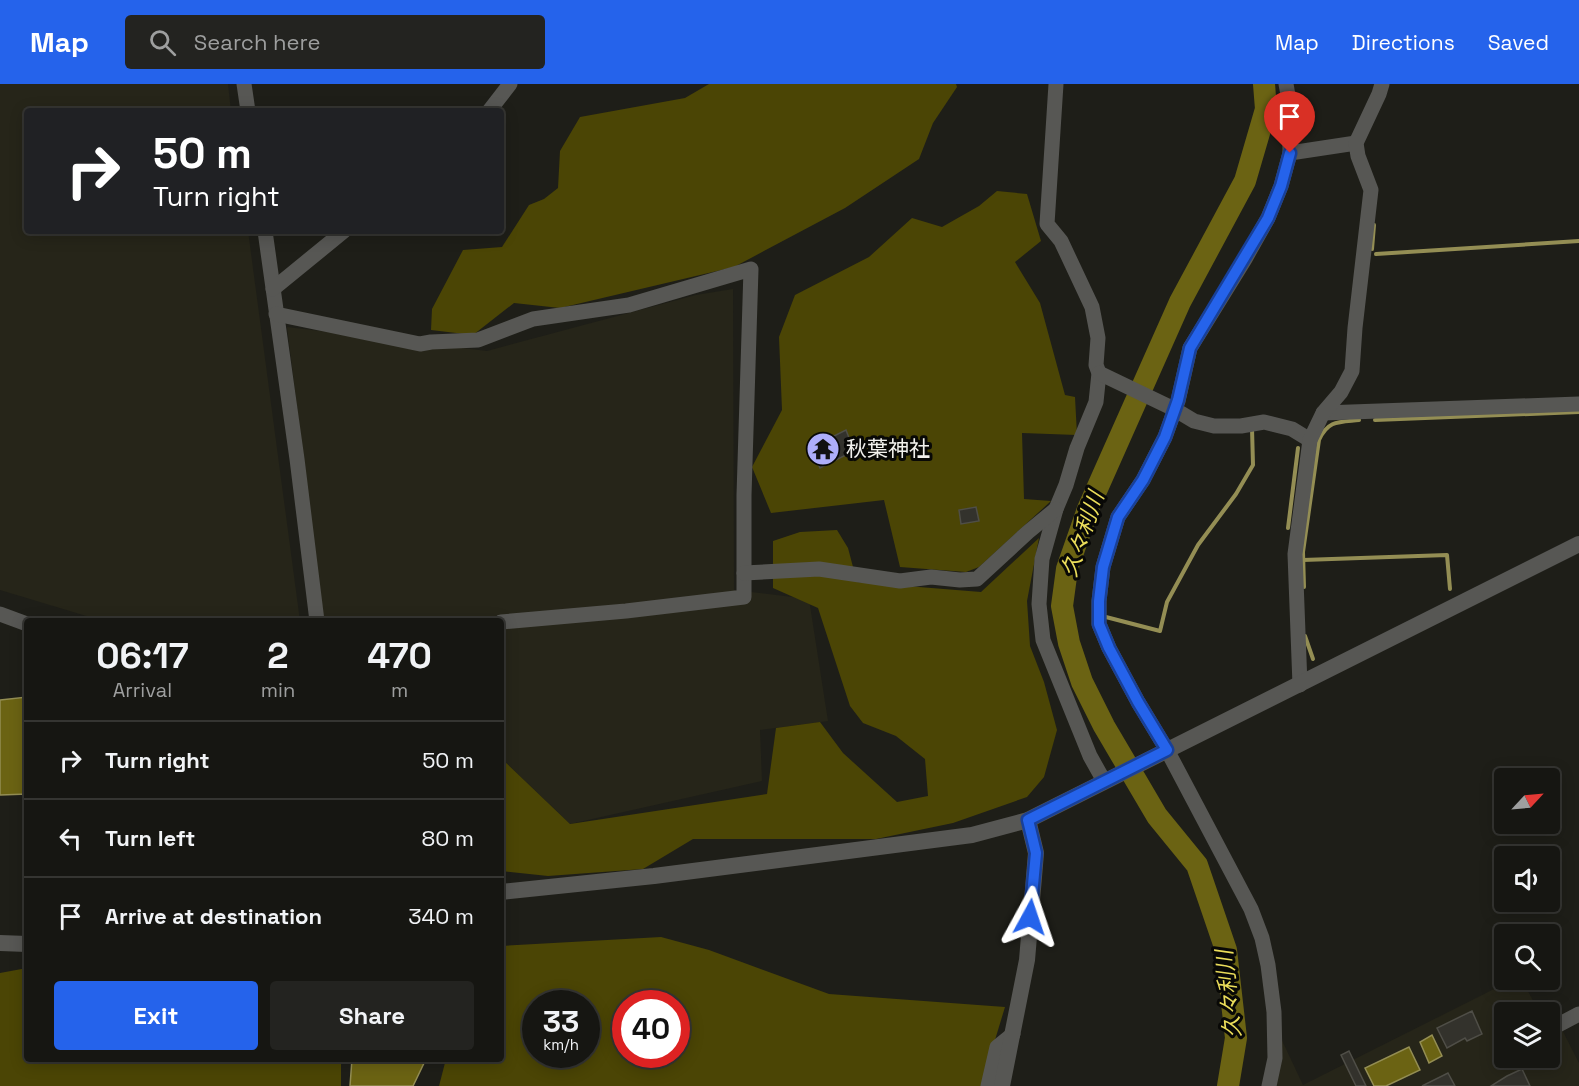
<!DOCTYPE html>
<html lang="en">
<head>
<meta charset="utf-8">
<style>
  body { margin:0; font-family:"Space Grotesk","Noto Sans JP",sans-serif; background:#232320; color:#f1f3f6; height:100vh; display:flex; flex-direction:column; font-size:22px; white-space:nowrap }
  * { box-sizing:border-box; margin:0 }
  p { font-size:20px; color:#9e9f9f }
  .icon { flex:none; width:33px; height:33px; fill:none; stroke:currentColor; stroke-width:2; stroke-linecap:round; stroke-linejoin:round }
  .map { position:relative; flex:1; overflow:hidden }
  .drawer { position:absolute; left:24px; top:534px; width:480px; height:444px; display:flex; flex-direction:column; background:#161612; border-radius:6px; box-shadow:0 3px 15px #0003,0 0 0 2px #353532 }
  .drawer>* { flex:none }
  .top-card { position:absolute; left:24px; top:24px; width:480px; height:126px; border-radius:6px; box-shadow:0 3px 15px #0003,0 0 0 2px #353532; background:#202124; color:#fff; overflow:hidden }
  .needle { width:39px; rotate:64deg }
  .buttons { position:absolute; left:1494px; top:684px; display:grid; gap:12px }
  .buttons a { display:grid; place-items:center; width:66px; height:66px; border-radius:6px; background:#161612; box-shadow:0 3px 15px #0003,0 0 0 2px #353532; font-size:30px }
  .speed { position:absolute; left:522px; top:906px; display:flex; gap:12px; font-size:30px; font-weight:700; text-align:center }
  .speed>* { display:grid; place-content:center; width:78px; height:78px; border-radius:50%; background:#161612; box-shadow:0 3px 15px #0003,0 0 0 2px #353532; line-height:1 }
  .speed small { font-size:15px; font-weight:400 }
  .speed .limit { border:9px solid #d22; background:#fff; color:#111 }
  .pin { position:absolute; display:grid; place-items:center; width:51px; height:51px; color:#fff; margin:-62px -26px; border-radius:50% 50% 50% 0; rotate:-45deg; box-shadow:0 0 6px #0007 }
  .pin .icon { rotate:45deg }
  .me { position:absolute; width:66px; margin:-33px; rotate:5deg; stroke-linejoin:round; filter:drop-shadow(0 0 4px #0008) }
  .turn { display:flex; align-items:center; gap:21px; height:126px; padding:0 30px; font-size:27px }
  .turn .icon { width:78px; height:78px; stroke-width:2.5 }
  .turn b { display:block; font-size:42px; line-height:51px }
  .eta { display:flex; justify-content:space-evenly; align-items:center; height:102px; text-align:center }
  .eta b { font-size:36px; font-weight:700; line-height:42px }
  .button { display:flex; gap:12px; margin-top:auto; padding:12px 30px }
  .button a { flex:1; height:69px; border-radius:6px; background:#2563eb; color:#fff; font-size:24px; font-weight:700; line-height:69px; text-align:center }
  .button a+a { background:#232320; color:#f1f3f6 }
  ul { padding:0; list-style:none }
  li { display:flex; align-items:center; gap:18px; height:78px; padding:0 30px; border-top:2px solid #353532 }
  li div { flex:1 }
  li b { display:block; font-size:22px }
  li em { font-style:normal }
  header { display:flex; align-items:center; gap:36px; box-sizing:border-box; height:84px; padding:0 30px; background:#2563eb; color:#fff }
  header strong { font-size:28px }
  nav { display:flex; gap:33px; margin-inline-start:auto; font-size:21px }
  .search { width:420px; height:54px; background:#232320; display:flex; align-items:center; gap:15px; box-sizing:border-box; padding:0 21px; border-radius:6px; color:#9e9f9f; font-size:22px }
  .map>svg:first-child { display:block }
  .built { fill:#262519 }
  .green { fill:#4b4505; fill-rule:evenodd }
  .water { fill:#6b6313; stroke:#948e54; stroke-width:1.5 }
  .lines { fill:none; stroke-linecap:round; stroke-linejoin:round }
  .stream { stroke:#948e54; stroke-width:4 }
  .river { stroke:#6b6313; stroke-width:22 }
  .building { fill:#33322c; stroke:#4f4e47; stroke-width:1.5 }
  .minor { stroke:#575754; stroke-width:15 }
  .tertiary { stroke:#575754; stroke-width:16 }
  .route-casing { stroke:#184099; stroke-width:15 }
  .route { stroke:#2563eb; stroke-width:10 }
  .labels { text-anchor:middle; stroke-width:6; stroke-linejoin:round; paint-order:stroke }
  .poi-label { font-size:21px; fill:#f2f1ed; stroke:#080806; text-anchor:start }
  .water-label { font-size:22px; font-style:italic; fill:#ebdd5a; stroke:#080806 }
</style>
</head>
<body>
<header>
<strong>Map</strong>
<div class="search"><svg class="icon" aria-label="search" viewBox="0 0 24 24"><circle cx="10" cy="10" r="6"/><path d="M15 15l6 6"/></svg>Search here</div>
<nav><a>Map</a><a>Directions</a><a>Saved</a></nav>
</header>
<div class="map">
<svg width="1579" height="1002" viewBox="0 0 1579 1002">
  <rect width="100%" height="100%" fill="#1e1e18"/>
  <!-- built -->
  <g class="built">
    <polygon points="0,0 228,0 231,27 27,27 27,147 248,147 300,537 103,537 0,506"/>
    <polygon points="733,205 734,506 809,515 828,637 760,646 762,697 570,740 501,674 501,537 324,537 287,243 487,267 696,211"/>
    <polygon points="1512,896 1522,896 1539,928 1504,928 1504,974 1550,974 1550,932 1554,930 1579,979 1579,1002 1272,1002 1279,950 1303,1001"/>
  </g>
  <!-- green -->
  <g class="green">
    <polygon points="709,0 956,0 957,3 933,39 919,75 845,124 734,183 560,224 514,219 473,251 431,246 432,225 463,166 502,163 529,121 544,115 558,104 560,67 580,33 685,14"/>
    <polygon points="997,107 1027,110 1041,157 1015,178 1040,219 1065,311 1075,313 1077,351 1022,349 1024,415 1051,417 979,483 966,488 900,483 884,416 771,429 752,383 782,326 779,253 795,211 869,173 912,134 942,143 979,122"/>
    <polygon points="837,446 848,464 857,498 981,508 1039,454 1027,517 1030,562 1044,598 1057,646 1044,693 1027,713 953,739 876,755 693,755 643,785 548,792 501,787 501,674 570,740 767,710 776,644 820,638 843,669 897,718 928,712 925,675 896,652 863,639 850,622 818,524 773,504 773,457 800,448"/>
    <path d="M661 853 709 866 829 910 1005 923 981 1002H439L446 975H501V862ZM536 920H586V970H536ZM626 920H676V970H626Z"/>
    <polygon points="27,884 27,975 341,975 341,1002 0,1002 0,889"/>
  </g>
  <!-- water -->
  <g class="water">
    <polygon points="27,613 27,710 0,711 0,616"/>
    <polygon points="1432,951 1442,972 1429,979 1420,958"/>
    <polygon points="1409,963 1420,986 1386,1002 1374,1002 1365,984"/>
    <polygon points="352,975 426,975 413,1002 350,1002"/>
  </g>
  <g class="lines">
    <!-- stream -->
    <g class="stream">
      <polyline points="1372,165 1374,141"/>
      <polyline points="1376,170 1579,157"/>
      <polyline points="1375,336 1579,328"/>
      <polyline points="1288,444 1298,364"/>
      <polyline points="1303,476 1447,471 1450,505"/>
      <path d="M1304 503 1303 468 1319 356C1328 336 1339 338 1359 336"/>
      <polyline points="1102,532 1160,547 1167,518 1198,461 1236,410 1253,381 1252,344"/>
      <polyline points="1305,552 1313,575"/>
    </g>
    <!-- river -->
    <polyline class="river" points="1228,1002 1236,954 1226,866 1197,781 1157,732 1104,642 1082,598 1069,559 1062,522 1067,485 1088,425 1180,218 1245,97 1266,25 1264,0"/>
  </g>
  <!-- building -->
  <g class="building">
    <polygon points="846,346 854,367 820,384 809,360 826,351 828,355"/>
    <polygon points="976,423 979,437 961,440 959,426"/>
    <polygon points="1472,927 1482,950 1467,957 1465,954 1447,964 1437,944"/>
    <polygon points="1349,967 1366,1002 1356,1002 1341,971"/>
    <polygon points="1522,985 1530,1002 1491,1002 1507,992"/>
    <polygon points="1448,989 1455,1002 1422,1002"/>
  </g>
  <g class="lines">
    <!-- minor -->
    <g class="minor">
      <polyline points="244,0 248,27"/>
      <polyline points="1056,0 1047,140 1061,157 1092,223 1098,254 1096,281 1099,289 1096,318 1077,364 1066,401 1056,425 1042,475 1039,520 1043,556 1090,672 1104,697"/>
      <polyline points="489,27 510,0"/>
      <polyline points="1290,69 1356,59"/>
      <polyline points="265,147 297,375 317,537"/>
      <polyline points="273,205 344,147"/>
      <polyline points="276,230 420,260 431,258 478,256 533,235 629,221 751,185 744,411 744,513 626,527 501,538"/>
      <polyline points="1099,289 1174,325 1194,337 1214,342 1241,342 1264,338 1292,345 1310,356"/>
      <polyline points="1323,329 1579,320"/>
      <polyline points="744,489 819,485 900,497 931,493 960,496 977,495 1028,448 1056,425"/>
      <polyline points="0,530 27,540"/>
      <polyline points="1300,601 1295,470 1310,356 1323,329 1341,308 1352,287 1355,244 1371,106 1358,72 1356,59 1379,10 1382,0"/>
      <polyline points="1558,941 1579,930"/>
      <polyline points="988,1002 997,963 1013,950"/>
      <polyline points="1269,1002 1275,974 1274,928 1268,881 1262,854 1251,825 1167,666 1138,618 1109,564 1099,540 1099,517 1103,483 1118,433 1143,396 1165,353 1178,317 1190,264 1245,175 1268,134 1281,102 1290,69 1289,17 1286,0"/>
    </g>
    <!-- tertiary -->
    <g class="tertiary">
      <polyline points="501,808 654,792 972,751 1028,736 1579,460"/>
      <polyline points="0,859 27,860"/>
      <polyline points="1002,1002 1027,876 1036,769 1028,736"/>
    </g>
  </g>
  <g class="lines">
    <!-- route casing -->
    <g class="route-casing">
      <polyline id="route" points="1030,833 1036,769 1028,736 1167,666 1138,618 1109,564 1099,540 1099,517 1103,483 1118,433 1143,396 1165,353 1178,316 1190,264 1268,134 1281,102 1290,69"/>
    </g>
    <!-- route -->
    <use href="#route" class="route"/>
  </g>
  <!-- icons -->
  <defs>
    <g id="temple-disc" transform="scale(1.725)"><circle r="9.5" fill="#aeaefa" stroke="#080806"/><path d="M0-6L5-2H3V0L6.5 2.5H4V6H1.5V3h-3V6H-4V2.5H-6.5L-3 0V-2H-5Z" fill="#111"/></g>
  </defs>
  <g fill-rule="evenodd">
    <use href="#temple-disc" x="823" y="365"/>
  </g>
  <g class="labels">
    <!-- poi labels -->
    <g class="poi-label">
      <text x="846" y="372">秋葉神社</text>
    </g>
    <!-- water labels -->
    <g class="water-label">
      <text transform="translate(1082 450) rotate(-71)" y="8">久々利川</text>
      <text transform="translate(1228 910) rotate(-96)" y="8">久々利川</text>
    </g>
  </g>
</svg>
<div class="buttons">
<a><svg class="needle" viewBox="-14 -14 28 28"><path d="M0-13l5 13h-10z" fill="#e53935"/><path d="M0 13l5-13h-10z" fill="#9e9f9f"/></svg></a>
<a><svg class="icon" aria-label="sound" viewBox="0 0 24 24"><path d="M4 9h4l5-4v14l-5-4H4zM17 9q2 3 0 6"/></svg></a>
<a><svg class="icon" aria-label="search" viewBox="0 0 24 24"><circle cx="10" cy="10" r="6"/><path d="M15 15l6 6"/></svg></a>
<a><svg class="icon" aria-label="layers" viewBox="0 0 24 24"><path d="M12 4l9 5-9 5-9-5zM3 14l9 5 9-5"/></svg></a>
</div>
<div class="speed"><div>33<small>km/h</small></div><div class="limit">40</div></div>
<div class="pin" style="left:1290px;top:69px;background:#d93025"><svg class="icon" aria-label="arrive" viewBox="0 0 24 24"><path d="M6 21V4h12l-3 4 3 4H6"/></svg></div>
<svg class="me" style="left:1030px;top:833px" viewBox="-20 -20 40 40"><path d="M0-17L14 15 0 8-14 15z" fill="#2563eb" stroke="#fff" stroke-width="4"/></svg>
<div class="top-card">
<div class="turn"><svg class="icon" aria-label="right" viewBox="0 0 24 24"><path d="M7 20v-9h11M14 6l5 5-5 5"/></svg><div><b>50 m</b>Turn right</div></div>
</div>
<section class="drawer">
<div class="eta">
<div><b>06:17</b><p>Arrival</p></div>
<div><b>2</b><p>min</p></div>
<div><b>470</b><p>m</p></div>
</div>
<ul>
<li><svg class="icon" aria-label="right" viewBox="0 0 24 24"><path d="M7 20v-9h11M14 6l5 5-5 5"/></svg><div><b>Turn right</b></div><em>50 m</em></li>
<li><svg class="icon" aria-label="left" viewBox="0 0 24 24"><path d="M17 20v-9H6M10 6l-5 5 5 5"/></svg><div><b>Turn left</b></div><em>80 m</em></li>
<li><svg class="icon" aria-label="arrive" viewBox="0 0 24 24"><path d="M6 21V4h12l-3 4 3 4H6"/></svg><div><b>Arrive at destination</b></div><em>340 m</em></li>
</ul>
<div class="button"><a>Exit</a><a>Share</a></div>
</section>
</div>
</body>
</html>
